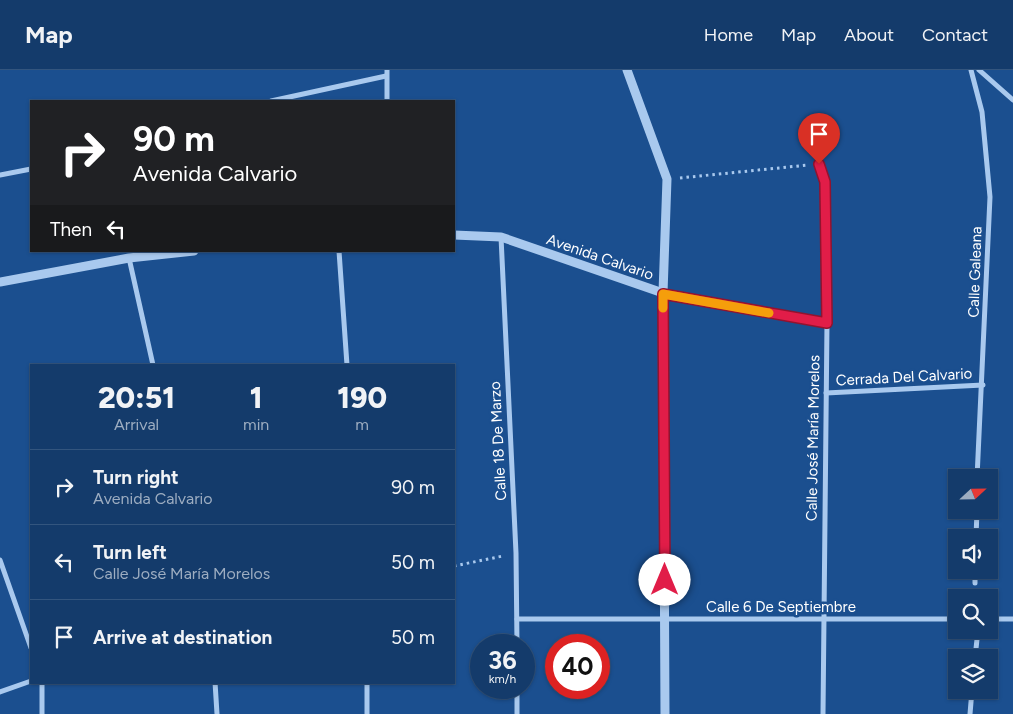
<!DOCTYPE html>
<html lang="en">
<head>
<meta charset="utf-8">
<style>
  body { margin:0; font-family:Figtree,sans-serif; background:#214673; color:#f1f3f6; height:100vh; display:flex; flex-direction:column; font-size:19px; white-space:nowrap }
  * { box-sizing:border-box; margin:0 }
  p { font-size:16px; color:#9dadc1 }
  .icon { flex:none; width:28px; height:28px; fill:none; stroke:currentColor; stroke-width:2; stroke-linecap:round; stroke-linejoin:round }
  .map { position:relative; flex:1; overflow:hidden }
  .drawer { position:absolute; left:30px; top:294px; width:425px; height:320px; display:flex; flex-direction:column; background:#143b6b; border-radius:0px; box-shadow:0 1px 4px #0004,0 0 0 1px #33557e }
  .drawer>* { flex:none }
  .top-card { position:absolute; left:30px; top:30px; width:425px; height:152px; border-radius:0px; box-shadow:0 1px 4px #0004,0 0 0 1px #33557e; background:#202124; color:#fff; overflow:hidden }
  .needle { width:32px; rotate:68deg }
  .fabs { position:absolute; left:948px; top:399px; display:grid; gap:10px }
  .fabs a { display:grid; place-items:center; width:50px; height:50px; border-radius:0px; background:#143b6b; box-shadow:0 1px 4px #0004,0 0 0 1px #33557e; font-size:25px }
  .speed { position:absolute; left:470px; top:564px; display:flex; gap:10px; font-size:25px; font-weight:700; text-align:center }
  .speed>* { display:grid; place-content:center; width:65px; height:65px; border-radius:50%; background:#143b6b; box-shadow:0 1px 4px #0004,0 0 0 1px #33557e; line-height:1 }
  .speed small { font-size:12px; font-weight:400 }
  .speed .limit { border:8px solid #d22; background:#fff; color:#111 }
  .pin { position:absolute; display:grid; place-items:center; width:42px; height:42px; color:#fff; margin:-51px -21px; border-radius:50% 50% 50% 0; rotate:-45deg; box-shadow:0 0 5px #0007 }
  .pin .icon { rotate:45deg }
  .me { position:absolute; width:55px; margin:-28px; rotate:0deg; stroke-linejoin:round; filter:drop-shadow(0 0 4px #0008) }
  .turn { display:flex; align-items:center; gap:18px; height:105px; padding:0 20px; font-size:22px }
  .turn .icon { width:65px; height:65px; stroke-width:2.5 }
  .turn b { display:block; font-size:35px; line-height:42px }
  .then { display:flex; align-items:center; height:48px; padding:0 20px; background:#0003; gap:10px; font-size:19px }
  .eta { display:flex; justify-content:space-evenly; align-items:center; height:85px; text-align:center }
  .eta b { font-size:30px; font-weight:800; line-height:35px }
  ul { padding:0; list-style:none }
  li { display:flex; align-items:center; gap:15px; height:75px; padding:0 20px; border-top:1px solid #33557e }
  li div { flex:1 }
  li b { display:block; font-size:19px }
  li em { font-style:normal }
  header { display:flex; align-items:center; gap:30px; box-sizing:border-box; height:70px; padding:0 25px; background:#143b6b; border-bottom:1px solid #33557e }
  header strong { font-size:24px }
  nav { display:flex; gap:28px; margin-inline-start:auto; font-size:18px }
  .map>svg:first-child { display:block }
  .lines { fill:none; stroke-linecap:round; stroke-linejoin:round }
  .path { stroke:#a9c9ee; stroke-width:3; stroke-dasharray:2.5 4; stroke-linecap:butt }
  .minor { stroke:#a9c9ee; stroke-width:5 }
  .tertiary { stroke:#a9c9ee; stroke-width:9 }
  .route-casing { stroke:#92132f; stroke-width:12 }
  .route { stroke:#e11d48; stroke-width:9 }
  .slow { stroke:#f59e0b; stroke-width:9 }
  .labels { text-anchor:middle; stroke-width:5; stroke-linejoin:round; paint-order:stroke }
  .street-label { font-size:15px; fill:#fff; stroke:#1b4f8f }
</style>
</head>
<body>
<header>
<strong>Map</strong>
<nav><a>Home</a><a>Map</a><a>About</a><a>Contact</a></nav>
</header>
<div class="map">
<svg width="1013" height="644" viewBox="0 0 1013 644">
  <rect width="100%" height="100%" fill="#1b4f8f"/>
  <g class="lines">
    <!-- path -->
    <g class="path">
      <polyline points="680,108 808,95"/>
      <polyline points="454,496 503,486"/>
    </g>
    <!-- minor -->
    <g class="minor">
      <polyline points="387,0 387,31"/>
      <polyline points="971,0 982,42 990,127 977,408"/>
      <polyline points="979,0 1013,30"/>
      <polyline points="271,31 386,6"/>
      <polyline points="819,94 825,112 827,253 823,644"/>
      <polyline points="0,105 31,99"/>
      <polyline points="501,167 516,483 517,575"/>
      <polyline points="339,181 347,295"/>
      <polyline points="129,188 153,295"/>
      <polyline points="663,223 827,253"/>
      <polyline points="826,323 983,315"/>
      <polyline points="976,468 977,440"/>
      <polyline points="0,490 31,578"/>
      <polyline points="975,513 975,500"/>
      <polyline points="517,549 956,549"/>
      <polyline points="989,549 1013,549"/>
      <polyline points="975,588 978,560"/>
      <polyline points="42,612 42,644"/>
      <polyline points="215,612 217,644"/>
      <polyline points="367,612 367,644"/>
      <polyline points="517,618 517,644"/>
      <polyline points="0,622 31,611"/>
      <polyline points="970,644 972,620"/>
    </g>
    <!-- tertiary -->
    <g class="tertiary">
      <polyline points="627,0 667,109 663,223 665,644"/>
      <polyline points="454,165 501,167 663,223"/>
      <polyline points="0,212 129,188 194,181"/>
    </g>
  </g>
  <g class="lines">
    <!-- route casing -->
    <g class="route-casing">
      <polyline id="route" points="665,510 663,224 827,253 825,112 819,94"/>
    </g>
    <!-- route -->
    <use href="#route" class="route"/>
    <!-- slow -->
    <polyline class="slow" points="663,238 663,224 769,243"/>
  </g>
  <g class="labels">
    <!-- street labels -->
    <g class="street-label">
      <text transform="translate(600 187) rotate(19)" y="5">Avenida Calvario</text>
      <text transform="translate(975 202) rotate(-88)" y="5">Calle Galeana</text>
      <text transform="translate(904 307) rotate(-3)" y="5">Cerrada Del Calvario</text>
      <text transform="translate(813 368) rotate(-89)" y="5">Calle José María Morelos</text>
      <text transform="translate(498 371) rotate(-93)" y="5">Calle 18 De Marzo</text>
      <text x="781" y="542">Calle 6 De Septiembre</text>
    </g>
  </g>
</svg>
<div class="fabs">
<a><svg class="needle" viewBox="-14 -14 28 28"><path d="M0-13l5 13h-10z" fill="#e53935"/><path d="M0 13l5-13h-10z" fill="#9dadc1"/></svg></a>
<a><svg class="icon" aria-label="sound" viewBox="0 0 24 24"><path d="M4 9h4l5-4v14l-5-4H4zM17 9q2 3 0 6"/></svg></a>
<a><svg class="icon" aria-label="search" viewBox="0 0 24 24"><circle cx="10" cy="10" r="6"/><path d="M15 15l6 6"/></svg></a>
<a><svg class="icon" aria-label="layers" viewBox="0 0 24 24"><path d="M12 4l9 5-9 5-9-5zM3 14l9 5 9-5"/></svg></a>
</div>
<div class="speed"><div>36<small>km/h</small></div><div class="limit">40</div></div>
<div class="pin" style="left:819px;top:94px;background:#d93025"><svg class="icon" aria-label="arrive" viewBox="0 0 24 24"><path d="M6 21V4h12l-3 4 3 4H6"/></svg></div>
<svg class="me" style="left:665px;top:510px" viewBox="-20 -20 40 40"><circle r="19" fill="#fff"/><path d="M0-13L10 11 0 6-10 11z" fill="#e11d48"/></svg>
<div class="top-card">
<div class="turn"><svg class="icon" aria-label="right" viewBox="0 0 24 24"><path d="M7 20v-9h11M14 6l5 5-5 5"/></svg><div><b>90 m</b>Avenida Calvario</div></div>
<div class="then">Then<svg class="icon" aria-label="left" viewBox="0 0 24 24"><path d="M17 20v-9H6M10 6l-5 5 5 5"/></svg></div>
</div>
<section class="drawer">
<div class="eta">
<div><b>20:51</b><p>Arrival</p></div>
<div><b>1</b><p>min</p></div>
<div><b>190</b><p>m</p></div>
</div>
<ul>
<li><svg class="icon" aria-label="right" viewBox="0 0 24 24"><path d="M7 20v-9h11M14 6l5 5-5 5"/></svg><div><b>Turn right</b><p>Avenida Calvario</p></div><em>90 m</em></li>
<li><svg class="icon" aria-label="left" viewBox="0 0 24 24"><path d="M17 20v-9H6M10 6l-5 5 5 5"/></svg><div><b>Turn left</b><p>Calle José María Morelos</p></div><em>50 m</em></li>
<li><svg class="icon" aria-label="arrive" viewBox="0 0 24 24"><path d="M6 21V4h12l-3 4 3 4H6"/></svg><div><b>Arrive at destination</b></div><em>50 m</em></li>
</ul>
</section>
</div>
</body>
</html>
